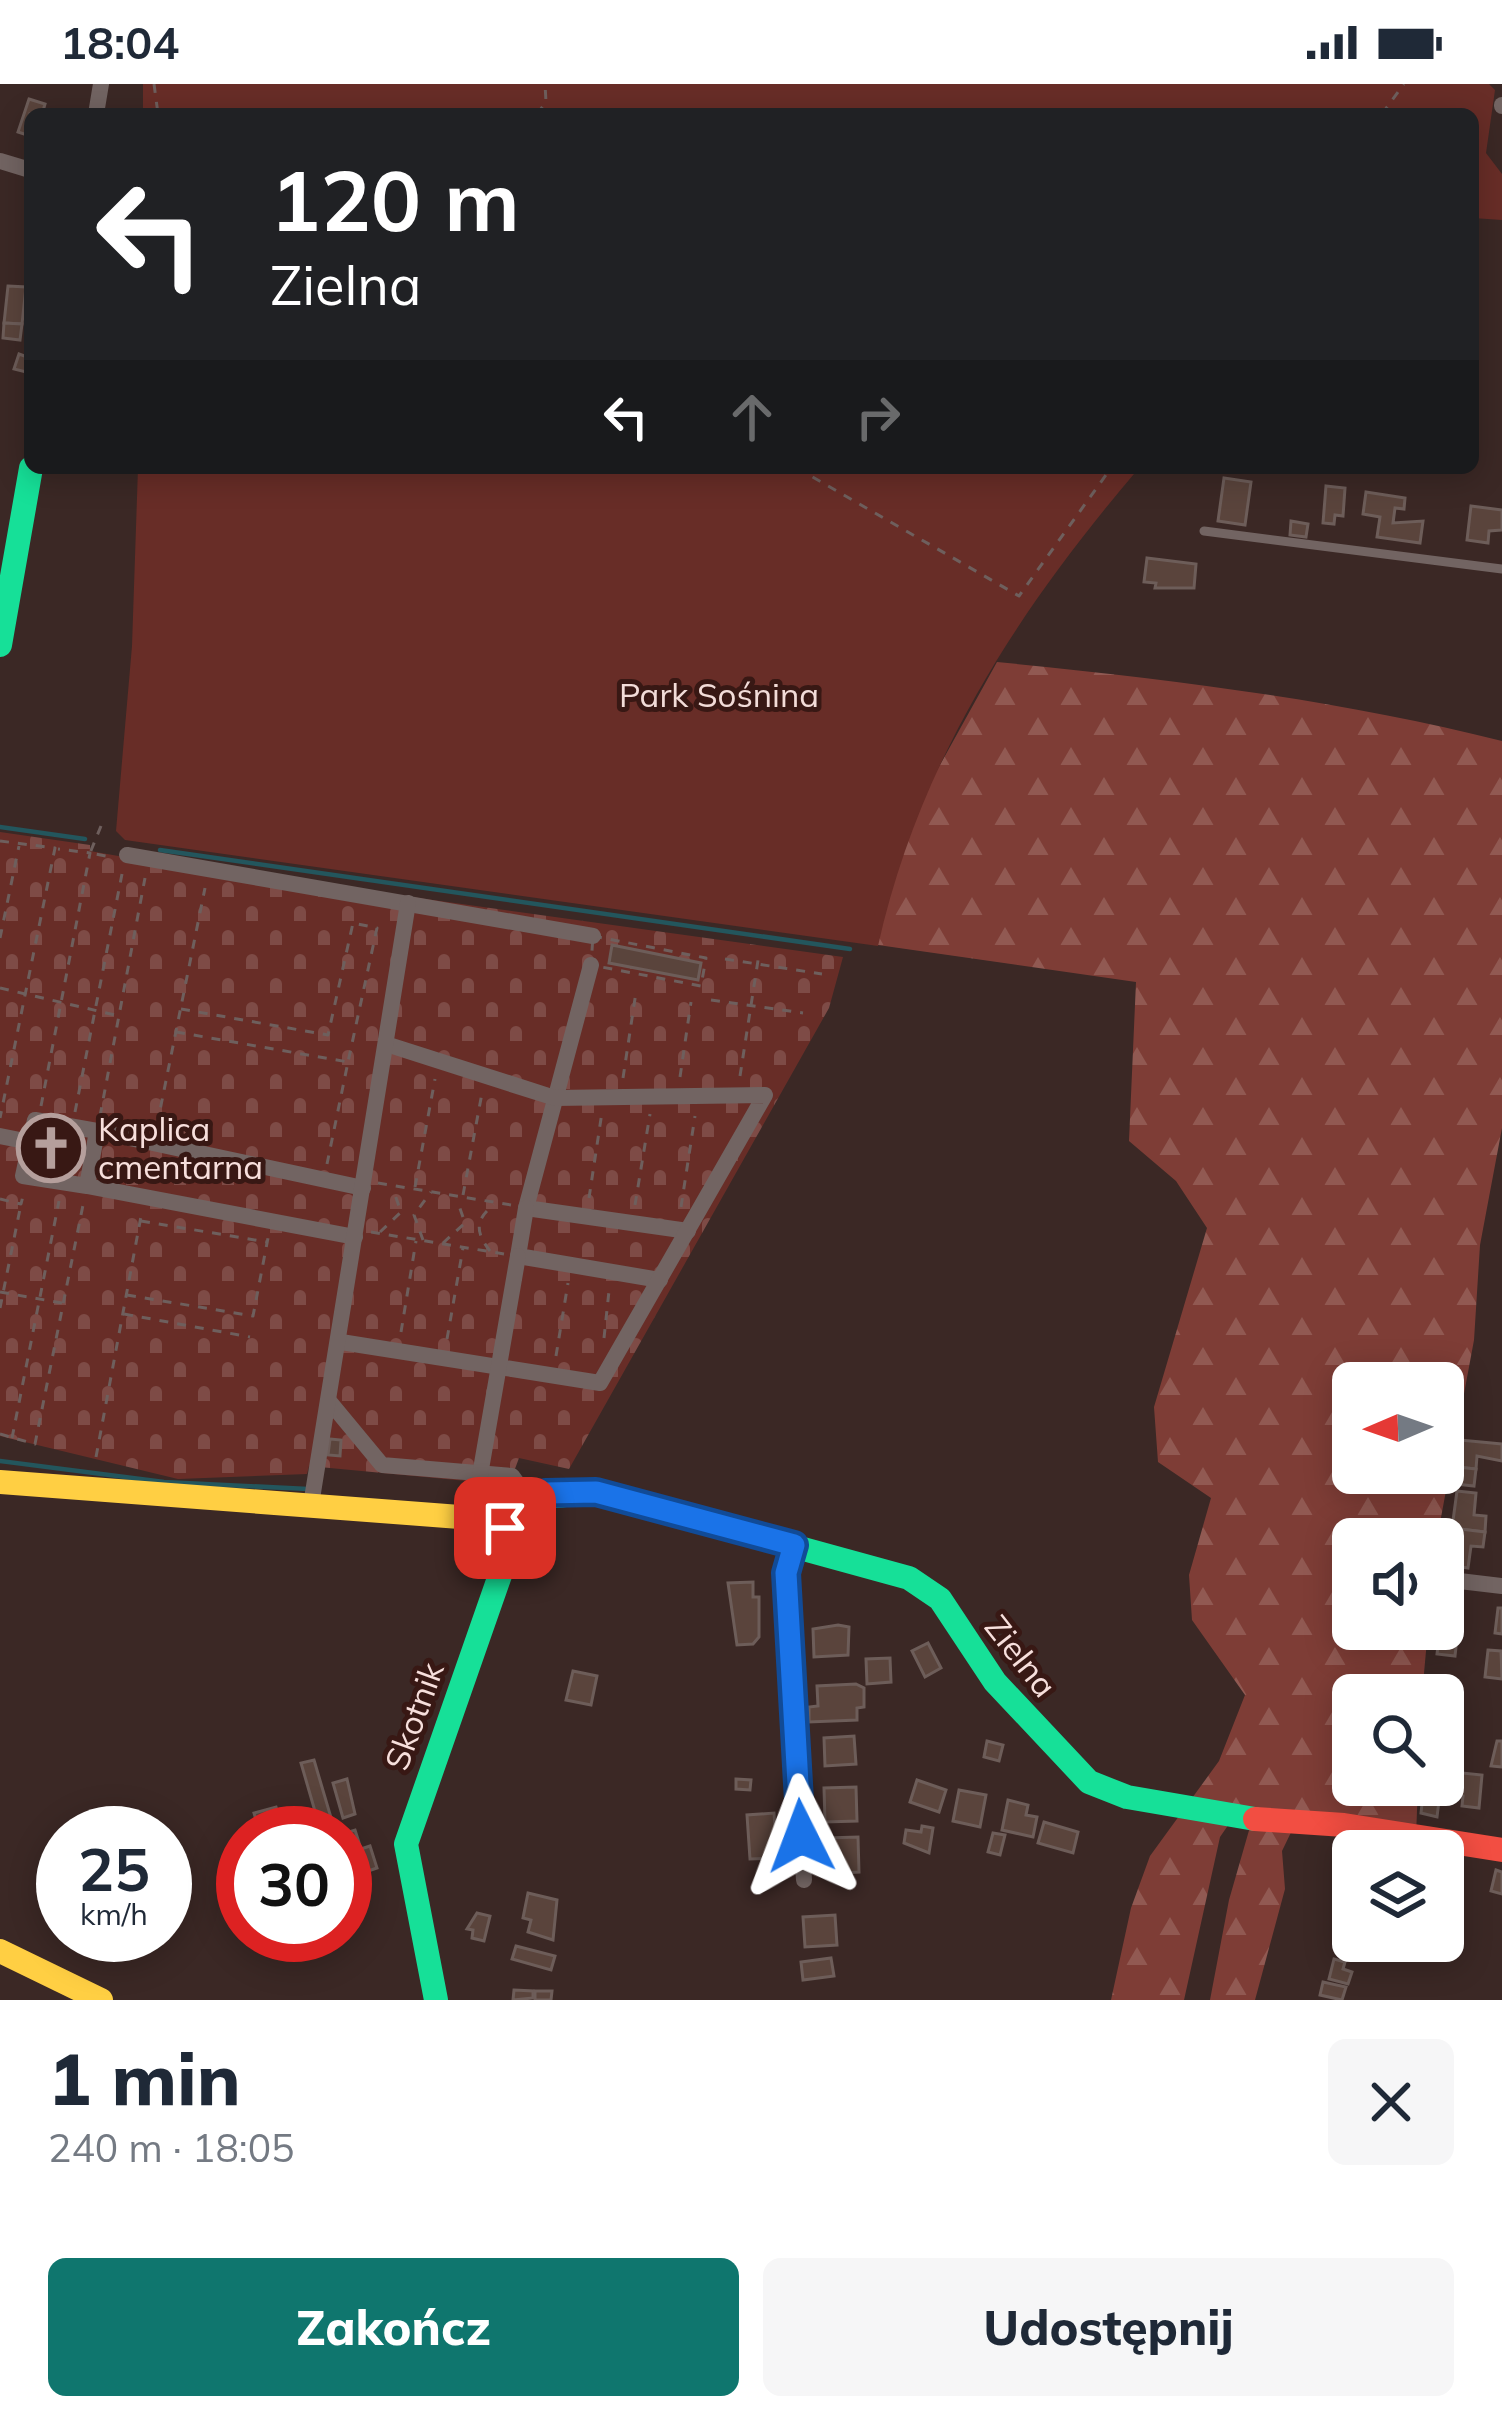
<!DOCTYPE html>
<html lang="pl">
<head>
<meta charset="utf-8">
<style>
  body { margin:0; font-family:Mulish,sans-serif; background:#f6f6f7; color:#1f2937; height:100vh; display:flex; flex-direction:column; font-size:45px; white-space:nowrap }
  * { box-sizing:border-box; margin:0 }
  p { font-size:39px; color:#747a83 }
  .icon { flex:none; width:66px; height:66px; fill:none; stroke:currentColor; stroke-width:2; stroke-linecap:round; stroke-linejoin:round }
  .map { position:relative; height:1916px; overflow:hidden }
  .details { display:flex; flex-direction:column; background:#fff; flex:1 }
  .details>* { flex:none }
  .hud { position:absolute; left:24px; top:24px; width:1455px; height:366px; border-radius:18px; box-shadow:0 6px 30px #0003; background:#202124; color:#fff; overflow:hidden }
  .needle { width:78px; rotate:268deg }
  .fabs { position:absolute; left:1332px; top:1278px; display:grid; gap:24px }
  .fabs a { display:grid; place-items:center; width:132px; height:132px; border-radius:18px; background:#fff; box-shadow:0 6px 30px #0003; font-size:60px }
  .speed { position:absolute; left:36px; top:1722px; display:flex; gap:24px; font-size:60px; font-weight:700; text-align:center }
  .speed>* { display:grid; place-content:center; width:156px; height:156px; border-radius:50%; background:#fff; box-shadow:0 6px 30px #0003; line-height:1 }
  .speed small { font-size:30px; font-weight:400 }
  .speed .limit { border:18px solid #d22; background:#fff; color:#111 }
  .pin { position:absolute; display:grid; place-items:center; width:102px; height:102px; color:#fff; margin:-51px; border-radius:24px; box-shadow:0 6px 18px #0006 }
  .me { position:absolute; width:132px; margin:-66px; rotate:357deg; stroke-linejoin:round; filter:drop-shadow(0 0 9px #0008) }
  .turn { display:flex; align-items:center; gap:42px; height:252px; padding:0 48px; font-size:54px }
  .turn .icon { width:156px; height:156px; stroke-width:2.5 }
  .turn b { display:block; font-size:84px; line-height:102px }
  .lanes { display:flex; align-items:center; height:114px; padding:0 48px; background:#0003; justify-content:center; gap:60px; direction:ltr }
  .lanes .off { opacity:.35 }
  .round { display:grid; place-items:center; flex:none; width:126px; height:126px; border-radius:18px; background:#f6f6f7 }
  .headline { display:flex; align-items:center; justify-content:space-between; height:204px; padding:0 48px }
  h1 { font-size:72px; font-weight:800; line-height:90px }
  .action { display:flex; gap:24px; margin-top:auto; padding:24px 48px }
  .action a { flex:1; height:138px; border-radius:18px; background:#0f766e; color:#fff; font-size:48px; font-weight:800; line-height:138px; text-align:center }
  .action a+a { background:#f6f6f7; color:#1f2937 }
  .status { display:flex; justify-content:space-between; align-items:center; height:84px; padding:0 60px; background:#fff; direction:ltr }
  .status svg { height:33px; fill:currentColor }
  .map>svg:first-child { display:block }
  .forest { fill:url(#forest-firs); fill-rule:evenodd }
  .cemetery { fill:url(#cemetery-stones) }
  .park { fill:#682d27 }
  .lines { fill:none; stroke-linecap:round; stroke-linejoin:round }
  .stream { stroke:#23565d; stroke-width:4.5 }
  .building { fill:#5a443c; stroke:#6d5d59; stroke-width:3 }
  .path { stroke:#6e5f5d; stroke-width:3; stroke-dasharray:9 9; stroke-linecap:butt }
  .lane { stroke:#726462; stroke-width:9 }
  .street { stroke:#726462; stroke-width:16 }
  .fast { stroke:#16e098; stroke-width:24 }
  .slow { stroke:#ffcf43; stroke-width:24 }
  .jam { stroke:#f24e42; stroke-width:24 }
  .route-casing { stroke:#114b97; stroke-width:30 }
  .route { stroke:#1a73e8; stroke-width:21 }
  .labels { text-anchor:middle; stroke-width:10; stroke-linejoin:round; paint-order:stroke }
  .park-label { font-size:33px; fill:#f2dcd8; stroke:#381814 }
  .poi-label { font-size:33px; fill:#f7dfdc; stroke:#381814; text-anchor:start }
  .street-label { font-size:33px; fill:#f7dfdc; stroke:#381814 }
</style>
</head>
<body>
<div class="status"><b>18:04</b><svg viewBox="0 0 49 12"><path d="M0 12V9h3v3zM5 12V6h3v6zM10 12V3h3v9zM15 12V0h3v12zM26 1h20v11H26zM47 4h2v5h-2z"/></svg></div>
<div class="map">
<svg width="1502" height="1916" viewBox="0 0 1502 1916">
  <defs>
    <pattern id="forest-firs" width="22" height="20" patternUnits="userSpaceOnUse" patternTransform="scale(3)"><rect width="22" height="20" fill="#7e3d36"/><path d="M5 1l3.5 6h-7zM16 11l3.5 6h-7z" fill="#915952"/></pattern>
    <pattern id="cemetery-stones" width="16" height="16" patternUnits="userSpaceOnUse" patternTransform="scale(3)"><rect width="16" height="16" fill="#682d27"/><path d="M2 7V4a2 2 0 0 1 4 0v3zM10 15v-3a2 2 0 0 1 4 0v3z" fill="#7e4b46"/></pattern>
  </defs>
  <rect width="100%" height="100%" fill="#3b2825"/>
  <!-- forest -->
  <path class="forest" d="M997 578C1168 595 1335 615 1502 657V1044L1480 1161 1474 1256 1437 1455H1353V1545H1428L1422 1611H1353V1701H1418L1416 1752 1296 1738 1282 1767 1285 1805 1255 1916H1210L1229 1816 1252 1736 1233 1734 1220 1753 1184 1916H1111L1131 1824 1150 1772 1219 1677 1245 1611 1192 1536 1189 1491 1211 1414 1158 1378 1154 1323 1207 1144 1176 1097 1129 1057 1136 898 871 860 925 708ZM1353 1299H1443V1389H1353Z"/>
  <!-- cemetery -->
  <polygon class="cemetery" points="0,748 90,761 90,767 124,773 843,873 829,924 569,1385 519,1374 509,1401 309,1382 307,1390 178,1395 0,1352"/>
  <!-- park -->
  <g class="park">
    <polygon points="143,0 1489,0 1495,6 1486,69 1502,90 1502,136 1473,134 1473,30 143,30"/>
    <path d="M138 384H1139C1017 527 919 678 878 862L125 756 116 747 132 562Z"/>
  </g>
  <g class="lines">
    <!-- stream -->
    <g class="stream">
      <polyline points="0,743 85,755"/>
      <polyline points="160,766 850,865"/>
      <polyline points="0,1377 164,1398 308,1405"/>
    </g>
  </g>
  <!-- building -->
  <g class="building">
    <polygon points="29,15 45,20 43,27 50,30 30,30 30,52 18,48"/>
    <polygon points="8,202 26,203 22,240 4,239"/>
    <polygon points="4,239 22,240 20,256 3,254"/>
    <polygon points="19,270 30,274 26,288 14,285"/>
    <polygon points="1224,394 1251,398 1245,441 1218,437"/>
    <polygon points="1326,402 1345,404 1343,432 1335,431 1334,440 1323,439"/>
    <polygon points="1366,408 1405,414 1404,425 1395,424 1393,439 1423,437 1420,459 1377,453 1380,433 1363,430"/>
    <polygon points="1471,422 1502,426 1502,446 1489,447 1488,459 1467,456"/>
    <polygon points="1291,437 1308,440 1306,453 1290,451"/>
    <polygon points="1147,474 1196,480 1194,504 1155,504 1156,499 1144,498"/>
    <polygon points="612,861 701,879 698,896 609,879"/>
    <polygon points="44,1041 70,1046 62,1091 36,1086"/>
    <polygon points="330,1355 341,1356 340,1372 328,1371"/>
    <polygon points="1460,1356 1502,1360 1502,1377 1477,1372 1476,1385 1457,1383"/>
    <polygon points="1457,1383 1476,1385 1474,1402 1455,1400"/>
    <polygon points="1457,1407 1476,1409 1474,1431 1486,1432 1485,1448 1452,1444"/>
    <polygon points="1452,1444 1485,1448 1483,1463 1471,1462 1468,1484 1448,1481"/>
    <polygon points="753,1498 753,1513 759,1513 759,1553 753,1560 737,1561 728,1499"/>
    <polygon points="1443,1523 1460,1524 1457,1554 1439,1553"/>
    <polygon points="1498,1524 1502,1524 1502,1550 1495,1549"/>
    <polygon points="838,1541 849,1543 848,1571 814,1573 813,1545"/>
    <polygon points="1439,1553 1457,1554 1455,1572 1437,1570"/>
    <polygon points="928,1559 941,1584 925,1593 912,1567"/>
    <polygon points="1488,1566 1501,1567 1502,1595 1485,1593"/>
    <polygon points="890,1574 891,1598 867,1600 866,1575"/>
    <polygon points="573,1587 597,1592 591,1621 566,1616"/>
    <polygon points="856,1600 864,1604 864,1623 857,1624 857,1636 809,1638 809,1623 818,1622 817,1602"/>
    <polygon points="854,1652 856,1680 825,1682 824,1654"/>
    <polygon points="987,1657 1003,1661 999,1677 984,1673"/>
    <polygon points="1497,1657 1502,1657 1502,1683 1491,1682"/>
    <polygon points="314,1676 332,1737 319,1741 301,1679"/>
    <polygon points="1443,1687 1482,1691 1479,1724 1462,1722 1463,1712 1440,1709 1437,1733 1421,1729 1424,1701 1443,1701"/>
    <polygon points="347,1695 355,1730 343,1734 333,1699"/>
    <polygon points="736,1695 751,1696 750,1706 736,1705"/>
    <polygon points="917,1696 946,1706 939,1728 910,1718"/>
    <polygon points="856,1703 857,1737 825,1738 824,1704"/>
    <polygon points="959,1706 986,1711 980,1743 953,1737"/>
    <polygon points="1008,1716 1028,1721 1026,1731 1037,1733 1033,1753 1002,1746"/>
    <polygon points="276,1723 283,1749 260,1749 254,1729"/>
    <polygon points="774,1729 777,1774 750,1775 747,1731"/>
    <polygon points="1044,1738 1078,1748 1073,1769 1038,1759"/>
    <polygon points="922,1742 933,1744 929,1769 904,1759 906,1746 921,1748"/>
    <polygon points="355,1746 361,1765 370,1762 377,1784 345,1795 345,1749"/>
    <polygon points="993,1749 1005,1751 1000,1771 988,1768"/>
    <polygon points="858,1753 859,1788 827,1790 826,1754"/>
    <polygon points="1496,1786 1502,1788 1502,1810 1491,1807"/>
    <polygon points="1338,1808 1353,1812 1353,1838 1334,1836"/>
    <polygon points="528,1809 557,1816 553,1856 528,1848 531,1836 523,1834"/>
    <polygon points="477,1829 490,1832 484,1857 472,1854 473,1846 467,1845"/>
    <polygon points="835,1831 837,1861 805,1863 803,1833"/>
    <polygon points="516,1862 555,1872 551,1886 512,1875"/>
    <polygon points="831,1874 834,1892 803,1896 801,1878"/>
    <polygon points="1334,1875 1345,1878 1343,1885 1352,1888 1348,1900 1329,1895"/>
    <polygon points="1323,1898 1346,1903 1342,1916 1320,1911"/>
    <polygon points="514,1906 533,1907 533,1914 513,1916"/>
    <polygon points="535,1907 552,1907 551,1916 535,1916"/>
  </g>
  <g class="lines">
    <!-- path -->
    <g class="path">
      <polyline points="154,0 158,30"/>
      <polyline points="537,30 546,18 545,0"/>
      <polyline points="1382,30 1404,0"/>
      <polyline points="797,384 1019,512 1111,384"/>
      <polyline points="101,742 90,769 111,773"/>
      <polyline points="0,757 55,764 0,1034"/>
      <polygon points="593,852 706,874 701,902 591,881"/>
      <polyline points="0,854 19,762"/>
      <polyline points="725,875 822,890"/>
      <polyline points="0,904 115,931"/>
      <polyline points="711,916 803,929"/>
      <polyline points="181,925 328,951 353,839 377,844 348,978"/>
      <polyline points="176,948 348,978 327,1080"/>
      <polyline points="740,992 759,870"/>
      <polyline points="680,993 691,918"/>
      <polyline points="623,994 636,908"/>
      <polyline points="41,1022 90,769 58,765"/>
      <polyline points="75,1028 122,790"/>
      <polyline points="100,1032 145,794"/>
      <polyline points="157,1041 205,804"/>
      <polyline points="378,1099 511,1121"/>
      <polyline points="415,1103 435,995"/>
      <polyline points="463,1111 482,1009"/>
      <polyline points="589,1114 602,1028"/>
      <polyline points="0,1115 21,1120 23,1112"/>
      <polyline points="635,1121 650,1030"/>
      <polyline points="681,1123 695,1032"/>
      <polyline points="141,1137 267,1158"/>
      <polyline points="371,1148 504,1170"/>
      <polyline points="380,1148 401,1128 393,1105"/>
      <polyline points="423,1156 414,1131 431,1108"/>
      <polyline points="443,1159 465,1139 457,1116"/>
      <path d="M490 1167C475 1148 475 1135 494 1121"/>
      <polyline points="0,1208 62,1219"/>
      <polyline points="127,1211 253,1232 268,1154"/>
      <polyline points="0,1224 21,1120"/>
      <polyline points="124,1230 250,1253"/>
      <polyline points="401,1248 416,1157"/>
      <polyline points="604,1254 609,1207"/>
      <polyline points="447,1255 463,1164"/>
      <polyline points="556,1272 568,1199"/>
      <polyline points="0,1350 35,1360 83,1121"/>
      <polyline points="12,1354 59,1117"/>
      <polyline points="96,1373 142,1127"/>
    </g>
    <!-- lane -->
    <polyline class="lane" points="1204,447 1502,485"/>
    <!-- street -->
    <g class="street">
      <polyline points="1502,21 1502,22"/>
      <polyline points="96,30 101,0"/>
      <polyline points="0,77 30,86"/>
      <polyline points="127,771 593,852"/>
      <polyline points="591,881 526,1124 688,1147"/>
      <polyline points="97,1047 363,1104"/>
      <polyline points="0,1052 30,1058"/>
      <polyline points="87,1102 23,1092 35,1036 97,1047 87,1102 355,1153"/>
      <polyline points="526,1124 518,1172 660,1196"/>
      <polyline points="341,1258 600,1299 765,1011 555,1014 386,960"/>
      <polyline points="329,1317 382,1381 512,1392 530,1417"/>
      <polyline points="480,1391 518,1172"/>
      <polyline points="311,1421 408,819"/>
      <polyline points="794,1461 786,1489 804,1796"/>
      <polyline points="1451,1496 1502,1502"/>
    </g>
    <!-- fast -->
    <g class="fast">
      <polyline points="0,561 31,384"/>
      <polyline points="505,1444 545,1413 596,1408 909,1494 940,1515 995,1598 1089,1698 1127,1713 1255,1735"/>
      <polyline points="436,1916 406,1760 505,1477 505,1444"/>
    </g>
    <!-- slow -->
    <g class="slow">
      <polyline points="0,1398 499,1436 505,1444"/>
      <polyline points="0,1867 101,1916"/>
    </g>
    <!-- jam -->
    <polyline class="jam" points="1255,1735 1344,1741 1502,1766"/>
  </g>
  <g class="lines">
    <!-- route casing -->
    <g class="route-casing">
      <polyline id="route" points="505,1444 546,1409 596,1408 794,1461 786,1489 801,1752"/>
    </g>
    <!-- route -->
    <use href="#route" class="route"/>
  </g>
  <!-- icons -->
  <defs>
    <g id="church-ring" transform="scale(3.45)"><circle r="9.5" fill="#381814" stroke="#b59f9c" stroke-width="1.5"/><path d="M-1.2-6h2.4v3.5h3.3v2.4h-3.3V6h-2.4V-.1h-3.3v-2.4h3.3Z" fill="#b59f9c"/></g>
  </defs>
  <g fill-rule="evenodd">
    <use href="#church-ring" x="51" y="1064"/>
  </g>
  <g class="labels">
    <!-- park labels -->
    <g class="park-label">
      <text x="719" y="623">Park Sośnina</text>
    </g>
    <!-- poi labels -->
    <g class="poi-label">
      <text x="98" y="1057">Kaplica<tspan x="98" dy="38">cmentarna</tspan></text>
    </g>
    <!-- street labels -->
    <g class="street-label">
      <text transform="translate(1021 1572) rotate(52)" y="12">Zielna</text>
      <text transform="translate(414 1632) rotate(-70)" y="12">Skotnik</text>
    </g>
  </g>
</svg>
<div class="fabs">
<a><svg class="needle" viewBox="-14 -14 28 28"><path d="M0-13l5 13h-10z" fill="#e53935"/><path d="M0 13l5-13h-10z" fill="#747a83"/></svg></a>
<a><svg class="icon" aria-label="sound" viewBox="0 0 24 24"><path d="M4 9h4l5-4v14l-5-4H4zM17 9q2 3 0 6"/></svg></a>
<a><svg class="icon" aria-label="search" viewBox="0 0 24 24"><circle cx="10" cy="10" r="6"/><path d="M15 15l6 6"/></svg></a>
<a><svg class="icon" aria-label="layers" viewBox="0 0 24 24"><path d="M12 4l9 5-9 5-9-5zM3 14l9 5 9-5"/></svg></a>
</div>
<div class="speed"><div>25<small>km/h</small></div><div class="limit">30</div></div>
<div class="pin" style="left:505px;top:1444px;background:#d93025"><svg class="icon" aria-label="arrive" viewBox="0 0 24 24"><path d="M6 21V4h12l-3 4 3 4H6"/></svg></div>
<svg class="me" style="left:801px;top:1752px" viewBox="-20 -20 40 40"><path d="M0-17L14 15 0 8-14 15z" fill="#1a73e8" stroke="#fff" stroke-width="4"/></svg>
<div class="hud">
<div class="turn"><svg class="icon" aria-label="left" viewBox="0 0 24 24"><path d="M17 20v-9H6M10 6l-5 5 5 5"/></svg><div><b>120 m</b>Zielna</div></div>
<div class="lanes"><svg class="icon" aria-label="left" viewBox="0 0 24 24"><path d="M17 20v-9H6M10 6l-5 5 5 5"/></svg><svg class="icon off" aria-label="ahead" viewBox="0 0 24 24"><path d="M12 20V5M6 11l6-6 6 6"/></svg><svg class="icon off" aria-label="right" viewBox="0 0 24 24"><path d="M7 20v-9h11M14 6l5 5-5 5"/></svg></div>
</div>
</div>
<section class="details">
<div class="headline"><div><h1>1 min</h1><p>240 m · 18:05</p></div><a class="round"><svg class="icon" aria-label="close" viewBox="0 0 24 24"><path d="M6 6l12 12M18 6L6 18"/></svg></a></div>
<div class="action"><a>Zakończ</a><a>Udostępnij</a></div>
</section>
</body>
</html>
